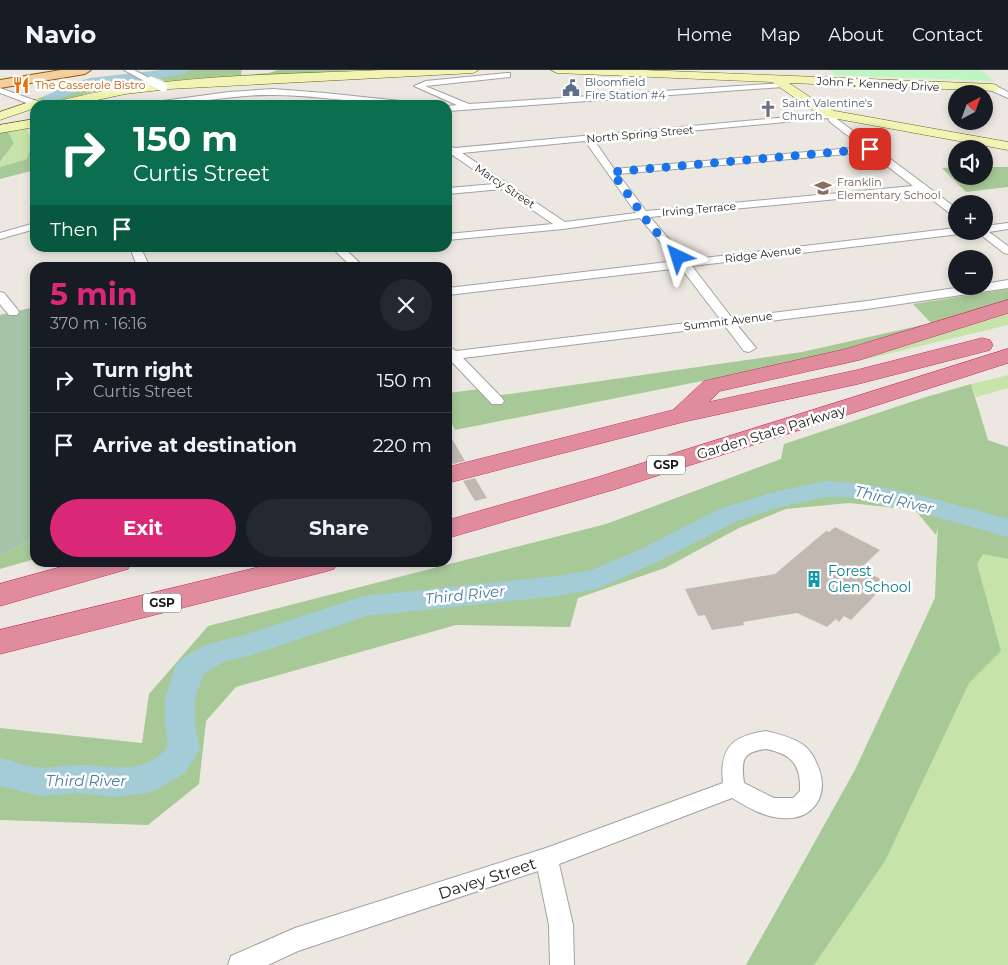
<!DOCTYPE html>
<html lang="en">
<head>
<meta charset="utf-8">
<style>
  body { margin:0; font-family:Montserrat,sans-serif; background:#242831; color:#f1f3f6; height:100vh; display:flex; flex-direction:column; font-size:19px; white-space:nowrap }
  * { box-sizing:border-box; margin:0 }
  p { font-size:16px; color:#9ea1a6 }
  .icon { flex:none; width:28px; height:28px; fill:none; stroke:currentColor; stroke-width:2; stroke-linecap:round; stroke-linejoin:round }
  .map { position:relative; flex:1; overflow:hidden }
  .panel { position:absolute; left:30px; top:192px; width:422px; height:305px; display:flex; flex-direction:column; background:#171b24; border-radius:15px; box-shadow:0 2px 8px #0003 }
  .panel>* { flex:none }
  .hud { position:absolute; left:30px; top:30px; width:422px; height:152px; border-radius:15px; box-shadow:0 2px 8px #0003; background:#0b6e4f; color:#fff; overflow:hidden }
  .needle { width:32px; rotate:41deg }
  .tools { position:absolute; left:948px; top:15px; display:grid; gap:10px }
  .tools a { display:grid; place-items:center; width:45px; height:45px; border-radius:50%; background:#171b24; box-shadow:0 2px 8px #0003; font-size:25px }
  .pin { position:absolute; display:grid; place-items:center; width:42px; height:42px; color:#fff; margin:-21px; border-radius:10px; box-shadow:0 2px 8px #0006 }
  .me { position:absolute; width:55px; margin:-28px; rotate:319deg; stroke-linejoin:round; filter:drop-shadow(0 0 4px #0008) }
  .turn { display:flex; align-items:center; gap:18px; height:105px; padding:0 20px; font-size:22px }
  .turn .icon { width:65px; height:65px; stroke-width:2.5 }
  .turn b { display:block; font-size:35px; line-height:42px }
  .then { display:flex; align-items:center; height:48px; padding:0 20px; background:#0003; gap:10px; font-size:19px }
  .round { display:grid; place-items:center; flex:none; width:52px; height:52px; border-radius:26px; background:#242831 }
  .summary { display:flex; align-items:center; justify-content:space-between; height:85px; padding:0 20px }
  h1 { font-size:30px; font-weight:700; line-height:38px; color:#db2777 }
  .action { display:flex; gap:10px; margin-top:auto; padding:10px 20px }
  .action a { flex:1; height:58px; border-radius:30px; background:#db2777; color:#fff; font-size:20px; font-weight:700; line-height:58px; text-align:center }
  .action a+a { background:#242831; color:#f1f3f6 }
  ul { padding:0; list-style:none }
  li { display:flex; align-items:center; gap:15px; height:65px; padding:0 20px; border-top:1px solid #363941 }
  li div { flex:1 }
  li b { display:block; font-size:19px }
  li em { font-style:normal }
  header { display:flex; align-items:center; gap:30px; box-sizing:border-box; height:70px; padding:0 25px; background:#171b24; border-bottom:1px solid #363941 }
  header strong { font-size:24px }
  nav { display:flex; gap:28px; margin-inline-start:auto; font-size:18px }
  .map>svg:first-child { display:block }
  .grass { fill:#c6e4a9 }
  .forest { fill:#a7c998 }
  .cemetery { fill:#a4c3a8 }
  .park { fill:#bff5c3 }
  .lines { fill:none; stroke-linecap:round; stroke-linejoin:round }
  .river { fill:#a4ccd7; fill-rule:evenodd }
  .building { fill:#c0b8b1 }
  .street-casing { stroke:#a2a2a2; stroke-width:2 }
  .secondary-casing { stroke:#5f690b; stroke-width:1 }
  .primary-casing { stroke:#895e09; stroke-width:2 }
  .highway-casing { stroke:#ca2e65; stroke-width:1 }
  .street { fill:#fff; fill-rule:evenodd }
  .secondary { fill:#f2f4b6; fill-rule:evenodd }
  .primary { fill:#f5ce9d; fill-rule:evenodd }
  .highway { fill:#e08c9d; fill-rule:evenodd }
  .street-bridge-casing { stroke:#a2a2a2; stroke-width:9; stroke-linecap:butt }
  .street-bridge { stroke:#fff; stroke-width:9 }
  .route { stroke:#1a73e8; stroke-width:9; stroke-dasharray:0 16.2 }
  .labels { text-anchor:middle; stroke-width:5; stroke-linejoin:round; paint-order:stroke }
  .far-service-label { font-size:11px; fill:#4e5e75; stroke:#fff; text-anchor:start }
  .far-street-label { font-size:11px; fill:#1b1b1b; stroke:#fff }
  .far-food-label { font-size:11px; fill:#c56008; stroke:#fff; text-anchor:start }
  .far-worship-label { font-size:11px; fill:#5b616d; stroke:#fff; text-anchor:start }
  .far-education-label { font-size:11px; fill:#785e54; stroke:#fff; text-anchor:start }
  .shield { fill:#fff; stroke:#5f5f5f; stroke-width:1 }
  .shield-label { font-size:12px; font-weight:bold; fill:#1b1b1b }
  .street-label { font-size:14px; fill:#1b1b1b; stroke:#fff }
  .culture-label { font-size:14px; fill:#0d838f; stroke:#fff; text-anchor:start }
  .water-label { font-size:15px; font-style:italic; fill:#4f7aa3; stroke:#fff }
  .near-street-label { font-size:16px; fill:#1b1b1b; stroke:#fff }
</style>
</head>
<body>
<header>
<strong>Navio</strong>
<nav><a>Home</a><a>Map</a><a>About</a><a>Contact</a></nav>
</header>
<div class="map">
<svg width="1008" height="895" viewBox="0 0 1008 895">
  <rect width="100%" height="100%" fill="#ece8e1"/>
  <!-- grass -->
  <g class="grass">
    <polygon points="26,57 32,72 27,89 0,97 0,92 5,87 7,60"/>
    <polygon points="1008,242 1008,255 825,299"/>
    <polygon points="1008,305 1008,318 976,327 971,314"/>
    <polygon points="938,449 1008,458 1008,895 746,895 855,700 935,528"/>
  </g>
  <!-- forest -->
  <g class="forest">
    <polygon points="176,0 242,0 241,5 269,3 278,0 359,0 166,12 149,4"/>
    <polygon points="128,5 143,13 98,21 50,33 37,29 79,13"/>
    <polygon points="7,60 14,73 0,92 0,61"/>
    <polygon points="32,72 35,72 35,100 0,109 0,97 27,89"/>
    <polygon points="956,97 956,106 984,106 984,97 1008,97 1008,117 966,122 942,98"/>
    <polygon points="1008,219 1008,231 864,279 455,360 448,345 448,323 488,318 495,326 802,282 931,253 913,234"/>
    <polygon points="971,314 988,370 1008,377 1008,489 983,484 977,494 1001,581 969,613 885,791 814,895 746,895 855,700 935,528 938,457 936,465 915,440 849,433 786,439 739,458 665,498 578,528 570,557 456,555 236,617 206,651 199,714 148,755 0,750 0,658 142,673 149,624 208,556 606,454 781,389 784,374 926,327"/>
    <polygon points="35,468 35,489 0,499 0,485"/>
  </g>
  <!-- cemetery -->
  <polygon class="cemetery" points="35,237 35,468 0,485 0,245"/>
  <!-- park -->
  <polygon class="park" points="829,0 981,0 994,11 836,5"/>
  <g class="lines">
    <!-- river -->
    <g class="river">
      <polygon points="161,0 190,0 184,4 128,13 91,16 50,33 43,29 45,26 75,12 90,8"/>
      <path d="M825 411C888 413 948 433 1008 449V467L897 436 858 428 825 427 776 438 737 451 659 491 597 519 557 526 366 546 255 584 223 592 203 605 195 629V656L200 679 185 703 158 719 147 723 115 727 80 723 40 726 0 716V688C13 691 28 697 41 698 54 698 67 695 79 695 111 695 145 707 168 676L165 656V629L175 598 180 590 205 575 244 565 364 526 557 506 592 500 641 479 719 439 771 423Z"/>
    </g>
  </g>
  <!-- building -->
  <g class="building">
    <polygon points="448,362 465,391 453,394 448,383"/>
    <polygon points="475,408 487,428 475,431 463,411"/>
    <polygon points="835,457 880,480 861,498 887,513 851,550 844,546 839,552 836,549 827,557 797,543 743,552 744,555 712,560 705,545 698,546 685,519 775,504 826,461 829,462"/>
  </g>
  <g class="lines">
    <!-- street casing -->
    <g class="street-casing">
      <g id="street">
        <polygon points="124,0 134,0 155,11 148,13"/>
        <polygon points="507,3 510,3 510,7 425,16 469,34 783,13 787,15 783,17 448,41 448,36 457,35 414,16 426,11"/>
        <polygon points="990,16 996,16 1008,22 1008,28 990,20"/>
        <polygon points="0,18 42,33 43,35 35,36 0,23"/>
        <path d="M273 19 325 23 410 32 414 35C367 35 320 25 273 25 232 24 192 35 151 35L155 32 229 22Z"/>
        <path d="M832 41 835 42 837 49 956 138V146L952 145 921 121 650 147 687 190 956 158V161H965L960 164 692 196 732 248 867 231 969 216H984V214L1008 210V218L867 239 737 255 756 278 749 282 744 281 725 256 463 288 502 328 504 331 502 334H492L450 290H448V276L456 281 720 249 681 198 448 225V218L676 191 640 148 563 159 448 170V164L553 154 502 119 448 124V118L495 114 451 84H448V76L455 78 820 44ZM828 48 830 52 863 77 614 99 594 70ZM585 71 636 143 565 152 462 83ZM869 82 913 116 646 141 618 104Z"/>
        <polygon points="35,153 35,159 0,169 0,163"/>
        <polygon points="1008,153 1008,159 989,162 1008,176 1008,184 1004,183 976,161 984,161 984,156"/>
        <polygon points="130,178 141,178 150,198 138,198"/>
        <polygon points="332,178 344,178 365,198 353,198"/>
        <polygon points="0,222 4,223 17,239 19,242 17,245 9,245 0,234"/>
        <path d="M766 661C778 664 791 667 802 674 811 680 815 689 819 699 829 727 812 751 781 748 764 747 747 737 732 728L559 794 573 855 574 895H550L549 855 538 801 298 881 268 895H228L231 886 295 858 546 778 723 713C719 677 733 666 766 661ZM766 679C792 684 801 695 800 721L793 728H774L744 713C741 690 742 682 766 679Z"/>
      </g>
    </g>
    <!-- secondary casing -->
    <g class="secondary-casing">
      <g id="secondary">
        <path d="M383 0H479L473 3 169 19 125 24 74 35H54L56 32C159 4 276 5 383 0Z"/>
        <polygon points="551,0 642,0 993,14 997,15 999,18 997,21 789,13 822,35 835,41 1008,72 1008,80 827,47 814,41 772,12 557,3"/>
        <polygon points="35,30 39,31 41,35 35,35 35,38 0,50 0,42"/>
        <polygon points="35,49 35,57 0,63 0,55"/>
      </g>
    </g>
    <!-- primary casing -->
    <g class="primary-casing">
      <polygon id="primary" points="61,0 91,0 85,4 0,18 0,10"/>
    </g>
    <!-- highway casing -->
    <g class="highway-casing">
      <g id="highway">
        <polygon points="1008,230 1008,243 859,290 720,321 709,332 857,300 982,268 990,270 993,275 990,280 858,314 683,352 448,413 448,397 673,340 704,311 846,279"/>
        <polygon points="1008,279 1008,293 616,419 448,468 448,450 598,407"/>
        <polygon points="79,492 132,492 128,499 0,536 0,514"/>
        <polygon points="280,492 338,492 334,499 324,502 0,584 0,560"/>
      </g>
    </g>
    <!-- street -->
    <use href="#street" class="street"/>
    <!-- secondary -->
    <use href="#secondary" class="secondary"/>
    <!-- primary -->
    <use href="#primary" class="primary"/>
    <!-- highway -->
    <use href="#highway" class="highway"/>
    <!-- street-bridge casing -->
    <g class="street-bridge-casing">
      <polyline id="street-bridge" points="151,11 163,17"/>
    </g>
    <!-- street-bridge -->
    <use href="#street-bridge" class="street-bridge"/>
  </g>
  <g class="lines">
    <!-- route -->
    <polyline class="route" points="678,187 647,151 612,102 870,79"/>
  </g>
  <!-- icons -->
  <defs>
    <g id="restaurant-bare" transform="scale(1.35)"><path d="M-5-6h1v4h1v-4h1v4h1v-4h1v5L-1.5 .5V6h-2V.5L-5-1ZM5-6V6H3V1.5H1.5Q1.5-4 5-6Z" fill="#e8710a" stroke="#fff" stroke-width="2.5" paint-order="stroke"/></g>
    <g id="civic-bare" transform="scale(1.35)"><path d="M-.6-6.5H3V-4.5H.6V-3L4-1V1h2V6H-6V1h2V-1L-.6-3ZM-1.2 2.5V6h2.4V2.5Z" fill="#5c6f8a" stroke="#fff" stroke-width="2.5" paint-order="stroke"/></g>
    <g id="church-bare" transform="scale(1.35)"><path d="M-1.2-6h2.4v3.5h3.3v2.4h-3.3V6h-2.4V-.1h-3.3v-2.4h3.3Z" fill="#6b7280" stroke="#fff" stroke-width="2.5" paint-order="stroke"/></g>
    <g id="school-bare" transform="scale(1.35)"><path d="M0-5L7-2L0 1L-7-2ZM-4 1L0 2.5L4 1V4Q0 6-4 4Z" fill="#8d6e63" stroke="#fff" stroke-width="2.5" paint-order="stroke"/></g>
    <g id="building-bare" transform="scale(1.35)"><path d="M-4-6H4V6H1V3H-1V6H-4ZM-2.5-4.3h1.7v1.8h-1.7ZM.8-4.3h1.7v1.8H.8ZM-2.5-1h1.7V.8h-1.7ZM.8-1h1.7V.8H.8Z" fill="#0f9aa8" stroke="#fff" stroke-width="2.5" paint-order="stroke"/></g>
  </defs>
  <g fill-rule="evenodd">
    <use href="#restaurant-bare" x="21" y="15"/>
    <use href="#civic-bare" x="571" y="18"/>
    <use href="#church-bare" x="768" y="39"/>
    <use href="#school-bare" x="823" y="118"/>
    <use href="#building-bare" x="814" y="509"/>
  </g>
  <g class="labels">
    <!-- far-service labels -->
    <g class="far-service-label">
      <text x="585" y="16">Bloomfield<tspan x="585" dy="13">Fire Station #4</tspan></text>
    </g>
    <!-- far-street labels -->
    <g class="far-street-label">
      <text transform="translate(878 14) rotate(3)" y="4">John F. Kennedy Drive</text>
      <text transform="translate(640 64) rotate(-5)" y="4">North Spring Street</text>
      <text transform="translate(505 116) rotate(34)" y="4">Marcy Street</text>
      <text transform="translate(699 139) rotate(-5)" y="4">Irving Terrace</text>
      <text transform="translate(763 184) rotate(-7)" y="4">Ridge Avenue</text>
      <text transform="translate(728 251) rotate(-7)" y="4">Summit Avenue</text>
    </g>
    <!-- far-food labels -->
    <g class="far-food-label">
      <text x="35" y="19">The Casserole Bistro</text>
    </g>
    <!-- far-worship labels -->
    <g class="far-worship-label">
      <text x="782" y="37">Saint Valentine's<tspan x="782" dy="13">Church</tspan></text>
    </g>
    <!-- far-education labels -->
    <g class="far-education-label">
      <text x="837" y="116">Franklin<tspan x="837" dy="13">Elementary School</tspan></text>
    </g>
    <!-- shield labels -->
    <g class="shield">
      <rect x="647" y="385.5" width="38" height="19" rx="4"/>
      <rect x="143" y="523.5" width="38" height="19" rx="4"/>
    </g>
    <g class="shield-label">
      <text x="666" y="399">GSP</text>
      <text x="162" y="537">GSP</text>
    </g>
    <!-- street labels -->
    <g class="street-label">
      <text transform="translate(771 362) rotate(-17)" y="5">Garden State Parkway</text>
    </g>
    <!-- culture labels -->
    <g class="culture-label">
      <text x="828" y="506">Forest<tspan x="828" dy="16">Glen School</tspan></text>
    </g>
    <!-- water labels -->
    <g class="water-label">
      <text transform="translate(894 430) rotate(13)" y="5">Third River</text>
      <text transform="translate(465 525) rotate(-6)" y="5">Third River</text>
      <text x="86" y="716">Third River</text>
    </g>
    <!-- near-street labels -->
    <g class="near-street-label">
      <text transform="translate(487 808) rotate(-18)" y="6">Davey Street</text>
    </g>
  </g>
</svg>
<div class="tools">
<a><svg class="needle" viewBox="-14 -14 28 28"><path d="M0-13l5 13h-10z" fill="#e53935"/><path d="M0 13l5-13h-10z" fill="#9ea1a6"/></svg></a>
<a><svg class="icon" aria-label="sound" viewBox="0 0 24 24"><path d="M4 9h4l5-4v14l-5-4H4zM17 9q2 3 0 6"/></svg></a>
<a>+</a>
<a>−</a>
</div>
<div class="pin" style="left:870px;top:79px;background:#d93025"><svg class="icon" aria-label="arrive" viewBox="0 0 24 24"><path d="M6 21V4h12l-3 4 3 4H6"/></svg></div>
<svg class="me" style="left:678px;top:187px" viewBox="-20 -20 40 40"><path d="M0-17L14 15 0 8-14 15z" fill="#1a73e8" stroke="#fff" stroke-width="4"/></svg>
<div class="hud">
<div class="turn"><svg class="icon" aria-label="right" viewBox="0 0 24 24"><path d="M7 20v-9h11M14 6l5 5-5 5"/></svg><div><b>150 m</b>Curtis Street</div></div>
<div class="then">Then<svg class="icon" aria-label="arrive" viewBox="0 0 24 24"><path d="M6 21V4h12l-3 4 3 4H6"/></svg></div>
</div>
<section class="panel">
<div class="summary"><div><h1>5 min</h1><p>370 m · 16:16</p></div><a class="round"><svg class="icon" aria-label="close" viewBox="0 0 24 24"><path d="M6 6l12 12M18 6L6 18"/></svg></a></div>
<ul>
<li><svg class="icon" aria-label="right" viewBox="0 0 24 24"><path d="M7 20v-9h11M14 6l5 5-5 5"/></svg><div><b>Turn right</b><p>Curtis Street</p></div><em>150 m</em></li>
<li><svg class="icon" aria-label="arrive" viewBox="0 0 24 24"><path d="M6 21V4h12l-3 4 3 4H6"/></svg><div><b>Arrive at destination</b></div><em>220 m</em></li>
</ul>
<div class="action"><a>Exit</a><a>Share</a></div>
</section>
</div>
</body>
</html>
